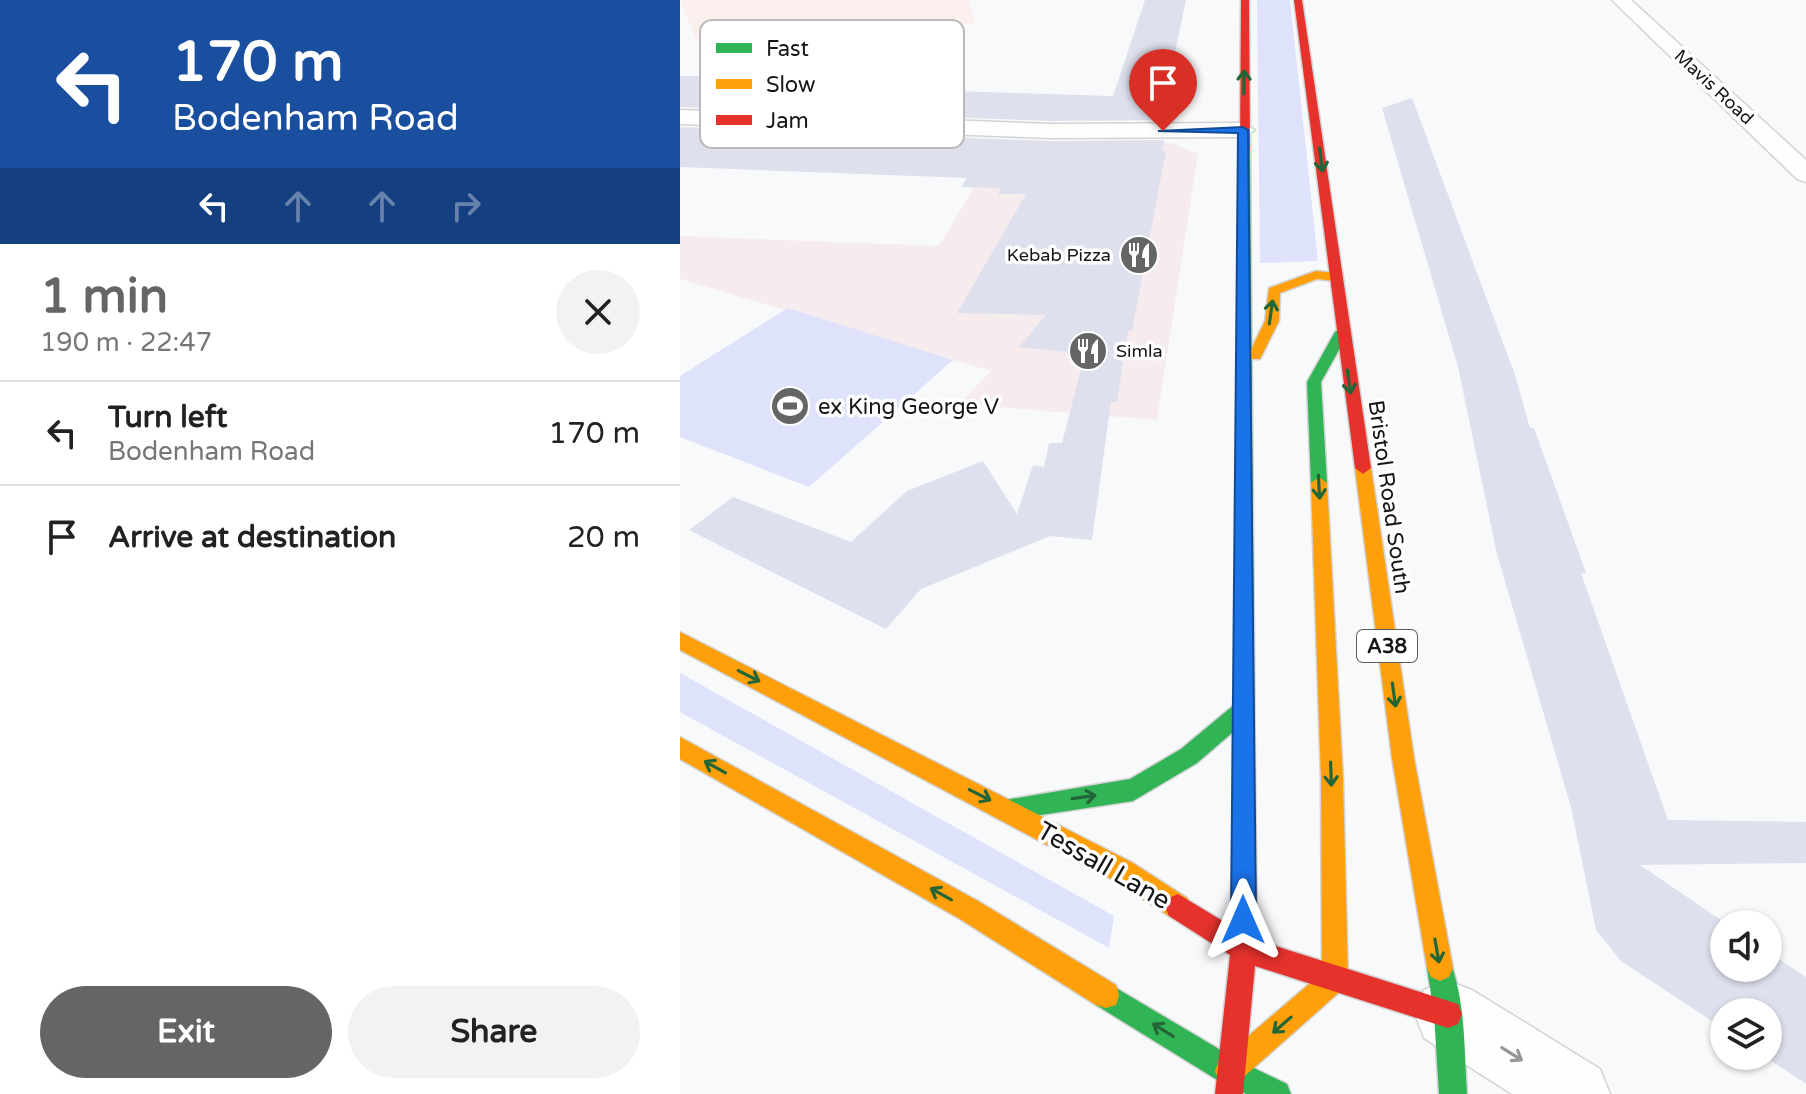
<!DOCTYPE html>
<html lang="en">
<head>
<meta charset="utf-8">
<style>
  body { margin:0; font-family:"Varela Round",sans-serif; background:#f2f2f2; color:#222; height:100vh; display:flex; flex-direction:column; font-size:30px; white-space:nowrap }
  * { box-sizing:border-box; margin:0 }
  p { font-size:26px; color:#767676 }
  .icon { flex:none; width:44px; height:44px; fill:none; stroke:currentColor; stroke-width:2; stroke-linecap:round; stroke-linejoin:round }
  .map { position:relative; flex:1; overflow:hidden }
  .side { display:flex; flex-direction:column; background:#fff; width:680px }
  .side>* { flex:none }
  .hud { background:#1a4fa0; color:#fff; overflow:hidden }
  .tools { position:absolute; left:1030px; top:910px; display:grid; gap:16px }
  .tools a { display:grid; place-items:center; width:72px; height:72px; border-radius:50%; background:#fff; box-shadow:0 2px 6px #0004; font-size:40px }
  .pin { position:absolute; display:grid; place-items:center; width:68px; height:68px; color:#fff; margin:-82px -34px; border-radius:50% 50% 50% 0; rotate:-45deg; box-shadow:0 0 8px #0007 }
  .pin .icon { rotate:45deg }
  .me { position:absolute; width:88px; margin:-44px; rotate:0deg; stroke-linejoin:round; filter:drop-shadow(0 0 6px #0008) }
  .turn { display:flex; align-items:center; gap:28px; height:168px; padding:0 40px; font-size:36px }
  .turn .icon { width:104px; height:104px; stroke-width:2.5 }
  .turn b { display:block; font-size:56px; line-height:68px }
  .lanes { display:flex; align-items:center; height:76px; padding:0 40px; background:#0003; justify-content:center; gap:40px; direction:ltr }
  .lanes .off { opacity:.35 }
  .round { display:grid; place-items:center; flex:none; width:84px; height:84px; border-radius:42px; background:#f2f2f2 }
  .head { display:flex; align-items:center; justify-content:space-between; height:136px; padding:0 40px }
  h1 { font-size:48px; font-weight:800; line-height:60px; color:#646567 }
  .cta { display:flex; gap:16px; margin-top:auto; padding:16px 40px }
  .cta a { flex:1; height:92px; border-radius:48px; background:#646567; color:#fff; font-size:32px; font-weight:800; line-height:92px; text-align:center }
  .cta a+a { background:#f2f2f2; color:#222 }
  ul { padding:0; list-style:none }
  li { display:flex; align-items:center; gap:24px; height:104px; padding:0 40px; border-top:2px solid #e0e0e0 }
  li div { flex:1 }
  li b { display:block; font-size:30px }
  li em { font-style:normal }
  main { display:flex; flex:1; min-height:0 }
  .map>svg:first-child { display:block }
  .commercial { fill:#f6ecee }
  .education { fill:#fbf0ee }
  .green { fill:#dee2fa }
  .building { fill:#dee1ed }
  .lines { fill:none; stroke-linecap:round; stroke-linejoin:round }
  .street-casing { stroke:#d3d3d4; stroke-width:3 }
  .fast-casing { stroke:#d3d3d4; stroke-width:3 }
  .slow-casing { stroke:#d3d3d4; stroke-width:3 }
  .jam-casing { stroke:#d3d3d4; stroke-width:3 }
  .street { fill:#fefefe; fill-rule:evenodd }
  .fast { fill:#30b455; fill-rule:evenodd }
  .slow { fill:#ff9f0a; fill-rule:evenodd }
  .jam { fill:#e5322d; fill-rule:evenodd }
  .oneway { stroke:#226536 }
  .oneway2 { stroke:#959696 }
  .route { fill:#1a73e8; stroke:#114b97; stroke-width:2 }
  .labels { text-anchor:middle; stroke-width:7; stroke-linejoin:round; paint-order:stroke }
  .far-street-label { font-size:18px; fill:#151617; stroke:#fff }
  .far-poi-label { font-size:18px; fill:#151617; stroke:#fff; text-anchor:end }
  .shield { fill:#fff; stroke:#5b5c5d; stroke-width:2 }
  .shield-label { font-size:20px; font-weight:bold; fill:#151617 }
  .poi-label { font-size:22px; fill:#151617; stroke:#fff; text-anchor:start }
  .street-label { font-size:22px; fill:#151617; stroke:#fff }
  .near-street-label { font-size:26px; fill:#151617; stroke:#fff }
  .key { fill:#fff; stroke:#b9b9b9; stroke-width:2 }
  .key-label { font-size:22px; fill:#151617 }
</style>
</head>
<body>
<main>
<section class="side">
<div class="hud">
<div class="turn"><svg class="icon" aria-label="left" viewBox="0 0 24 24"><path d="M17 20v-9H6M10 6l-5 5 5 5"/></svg><div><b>170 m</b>Bodenham Road</div></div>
<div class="lanes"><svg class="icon" aria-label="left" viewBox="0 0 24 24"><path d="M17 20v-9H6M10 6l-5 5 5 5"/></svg><svg class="icon off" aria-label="ahead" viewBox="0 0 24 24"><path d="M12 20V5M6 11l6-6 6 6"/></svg><svg class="icon off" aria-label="ahead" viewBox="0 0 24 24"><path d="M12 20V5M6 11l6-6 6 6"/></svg><svg class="icon off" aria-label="right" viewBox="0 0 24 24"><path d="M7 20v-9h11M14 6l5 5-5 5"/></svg></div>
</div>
<div class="head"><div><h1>1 min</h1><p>190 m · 22:47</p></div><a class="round"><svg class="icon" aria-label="close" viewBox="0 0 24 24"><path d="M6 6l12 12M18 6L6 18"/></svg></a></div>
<ul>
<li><svg class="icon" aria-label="left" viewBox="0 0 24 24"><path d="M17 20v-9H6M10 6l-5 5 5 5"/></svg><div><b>Turn left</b><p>Bodenham Road</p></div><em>170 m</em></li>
<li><svg class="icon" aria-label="arrive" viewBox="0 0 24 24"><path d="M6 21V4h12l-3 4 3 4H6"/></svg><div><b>Arrive at destination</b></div><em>20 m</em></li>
</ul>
<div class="cta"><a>Exit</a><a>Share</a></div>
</section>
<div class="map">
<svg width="1126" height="1094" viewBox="0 0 1126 1094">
  <rect width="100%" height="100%" fill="#f8f9fb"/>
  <!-- commercial -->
  <polygon class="commercial" points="493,143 518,154 477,420 279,404 311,371 0,279 0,236 259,246 320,144"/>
  <!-- education -->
  <polygon class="education" points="0,0 289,0 295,23 38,47 15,38"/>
  <!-- green -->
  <g class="green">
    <polygon points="577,0 610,0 638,261 580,263"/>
    <polygon points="108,308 273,360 129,487 0,437 0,376"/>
    <polygon points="0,673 434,916 429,948 0,712"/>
  </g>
  <!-- building -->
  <g class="building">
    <polygon points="465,0 506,0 494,57 498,57 496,89 489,120 371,121 0,107 0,76 278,81 270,91 433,96"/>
    <polygon points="732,98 835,375 850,428 854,428 906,573 901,573 988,820 1126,822 1126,863 960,865 1047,924 1044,968 1088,968 1088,952 1126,977 1126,1084 1084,1056 1088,1056 1088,1012 1044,1012 1044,1029 941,961 916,930 891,807 817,554 778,367 702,108"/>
    <polygon points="0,127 371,141 484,140 482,151 486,151 452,331 448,331 437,402 431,402 412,540 370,536 241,589 206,629 9,530 53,497 171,542 227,491 303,461 337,514 353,465 364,467 369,443 382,443 405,354 339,347 366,315 277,313 346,194 318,194 321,188 281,187 287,178 0,167"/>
  </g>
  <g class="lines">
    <!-- street casing -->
    <g class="street-casing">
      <g id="street">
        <polygon points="932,0 951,0 1126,160 1126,182 1117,179"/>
        <polygon points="0,110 371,124 563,123 575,130 563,137 371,138 0,124"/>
        <polygon points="768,981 792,990 920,1069 930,1094 832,1094 744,1038 735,1014 744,990"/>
      </g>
    </g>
    <!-- fast casing -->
    <g class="fast-casing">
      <g id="fast">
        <polygon points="565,146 570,149 575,786 572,794 564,797 556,794 553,786 553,732 517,763 453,801 327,820 319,817 315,809 319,801 450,779 501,749 554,705 560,149"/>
        <polygon points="662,328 669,332 641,382 647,483 639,489 631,483 627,382 655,332"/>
        <path d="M760 955 769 959C786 1000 784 1050 787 1094H759L754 1014 747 968 751 959Z"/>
        <polygon points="426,982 559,1061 607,1084 611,1094 566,1094 539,1081 416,1005 413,995 416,985"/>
      </g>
    </g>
    <!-- slow casing -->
    <g class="slow-casing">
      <g id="slow">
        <polygon points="636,271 655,273 661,277 655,281 637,279 600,293 599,321 580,359 570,359 568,356 585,321 589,288"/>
        <polygon points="683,462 691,468 734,758 773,968 769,977 760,981 751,977 747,968 712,758 675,468"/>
        <polygon points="639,477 647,483 663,779 668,979 664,988 559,1081 549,1085 539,1081 535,1071 539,1061 642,973 641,779 631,483"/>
        <polygon points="0,632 453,863 507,898 511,907 507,916 498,920 489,916 435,881 0,650"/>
        <polygon points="0,737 298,901 436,985 439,995 436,1005 426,1008 416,1005 280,919 0,759"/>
      </g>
    </g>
    <!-- jam casing -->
    <g class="jam-casing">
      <g id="jam">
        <polygon points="561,0 569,0 570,149 565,152 560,149"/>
        <polygon points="614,0 622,0 691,468 683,474 675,468"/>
        <polygon points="564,775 572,778 575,786 577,940 778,1004 782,1014 778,1024 768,1028 575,966 563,1094 535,1094 550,955 489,916 485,907 489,898 498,894 551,926 553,786 556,778"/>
      </g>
    </g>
    <!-- street -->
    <use href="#street" class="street"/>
    <!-- fast -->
    <use href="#fast" class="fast"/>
    <!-- slow -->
    <use href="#slow" class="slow"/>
    <!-- jam -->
    <use href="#jam" class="jam"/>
  </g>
  <!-- one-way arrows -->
  <defs><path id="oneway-shaft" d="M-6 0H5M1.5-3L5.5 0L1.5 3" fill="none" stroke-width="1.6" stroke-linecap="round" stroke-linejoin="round" transform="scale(2)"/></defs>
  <g class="oneway">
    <use href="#oneway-shaft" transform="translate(564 82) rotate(-89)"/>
    <use href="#oneway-shaft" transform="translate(641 160) rotate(83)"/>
    <use href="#oneway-shaft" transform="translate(591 312) rotate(-82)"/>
    <use href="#oneway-shaft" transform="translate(669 382) rotate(82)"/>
    <use href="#oneway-shaft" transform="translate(639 487) rotate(87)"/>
    <use href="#oneway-shaft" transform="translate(69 676) rotate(27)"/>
    <use href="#oneway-shaft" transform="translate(714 695) rotate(82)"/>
    <use href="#oneway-shaft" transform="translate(35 767) rotate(-151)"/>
    <use href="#oneway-shaft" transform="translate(651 774) rotate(88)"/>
    <use href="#oneway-shaft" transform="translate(300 795) rotate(27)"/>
    <use href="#oneway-shaft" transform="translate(404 797) rotate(-8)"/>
    <use href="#oneway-shaft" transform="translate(261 894) rotate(-151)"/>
    <use href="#oneway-shaft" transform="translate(757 951) rotate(80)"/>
    <use href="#oneway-shaft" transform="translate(602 1025) rotate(139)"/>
    <use href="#oneway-shaft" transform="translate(483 1030) rotate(-148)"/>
  </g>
  <use class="oneway2" href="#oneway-shaft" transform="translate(832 1054) rotate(32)"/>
  <!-- route -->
  <polygon class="route" points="563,127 568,130 576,920 572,929 563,932 554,929 551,920 558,133 478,131"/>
  <!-- icons -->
  <defs>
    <g id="restaurant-disc" transform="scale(2)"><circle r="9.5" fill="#646567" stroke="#fff"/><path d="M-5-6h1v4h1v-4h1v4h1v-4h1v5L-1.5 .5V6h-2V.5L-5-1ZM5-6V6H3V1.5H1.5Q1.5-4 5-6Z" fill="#fff"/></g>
    <g id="stadium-disc" transform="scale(2)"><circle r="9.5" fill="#646567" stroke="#fff"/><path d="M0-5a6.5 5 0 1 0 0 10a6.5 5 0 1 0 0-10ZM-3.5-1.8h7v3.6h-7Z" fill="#fff"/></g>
  </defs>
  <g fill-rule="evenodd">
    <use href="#restaurant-disc" x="459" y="255"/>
    <use href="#restaurant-disc" x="408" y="351"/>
    <use href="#stadium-disc" x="110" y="406"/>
  </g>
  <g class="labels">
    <!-- far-street labels -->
    <g class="far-street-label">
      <text transform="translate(1034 87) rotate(43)" y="6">Mavis Road</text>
    </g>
    <!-- far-poi labels -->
    <g class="far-poi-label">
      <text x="431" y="261">Kebab Pizza</text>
      <text x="436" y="357" text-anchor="start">Simla</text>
    </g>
    <!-- shield labels -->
    <rect class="shield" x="677" y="630" width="60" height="32" rx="6"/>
    <g class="shield-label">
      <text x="707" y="653">A38</text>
    </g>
    <!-- poi labels -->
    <g class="poi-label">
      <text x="138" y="414">ex King George V</text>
    </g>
    <!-- street labels -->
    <g class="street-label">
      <text transform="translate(710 497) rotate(82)" y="8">Bristol Road South</text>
    </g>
    <!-- near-street labels -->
    <g class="near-street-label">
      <text transform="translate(424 865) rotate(30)" y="9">Tessall Lane</text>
    </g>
  </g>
  <!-- legend -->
  <rect x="20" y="20" width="264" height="128" rx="12" class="key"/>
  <rect x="36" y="43" width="36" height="10" fill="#30b455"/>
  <rect x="36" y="79" width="36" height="10" fill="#ff9f0a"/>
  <rect x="36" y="115" width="36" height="10" fill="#e5322d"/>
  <g class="key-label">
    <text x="86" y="56">Fast</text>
    <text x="86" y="92">Slow</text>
    <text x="86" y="128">Jam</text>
  </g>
</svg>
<div class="tools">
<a><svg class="icon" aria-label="sound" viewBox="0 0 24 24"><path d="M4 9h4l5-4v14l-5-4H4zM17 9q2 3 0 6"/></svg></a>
<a><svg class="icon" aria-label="layers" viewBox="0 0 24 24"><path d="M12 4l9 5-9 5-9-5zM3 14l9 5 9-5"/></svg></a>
</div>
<div class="pin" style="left:483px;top:131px;background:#d93025"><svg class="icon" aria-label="arrive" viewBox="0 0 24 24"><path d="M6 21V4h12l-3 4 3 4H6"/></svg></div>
<svg class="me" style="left:563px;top:920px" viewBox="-20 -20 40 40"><path d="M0-17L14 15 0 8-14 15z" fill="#1a73e8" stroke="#fff" stroke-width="4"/></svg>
</div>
</main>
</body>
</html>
